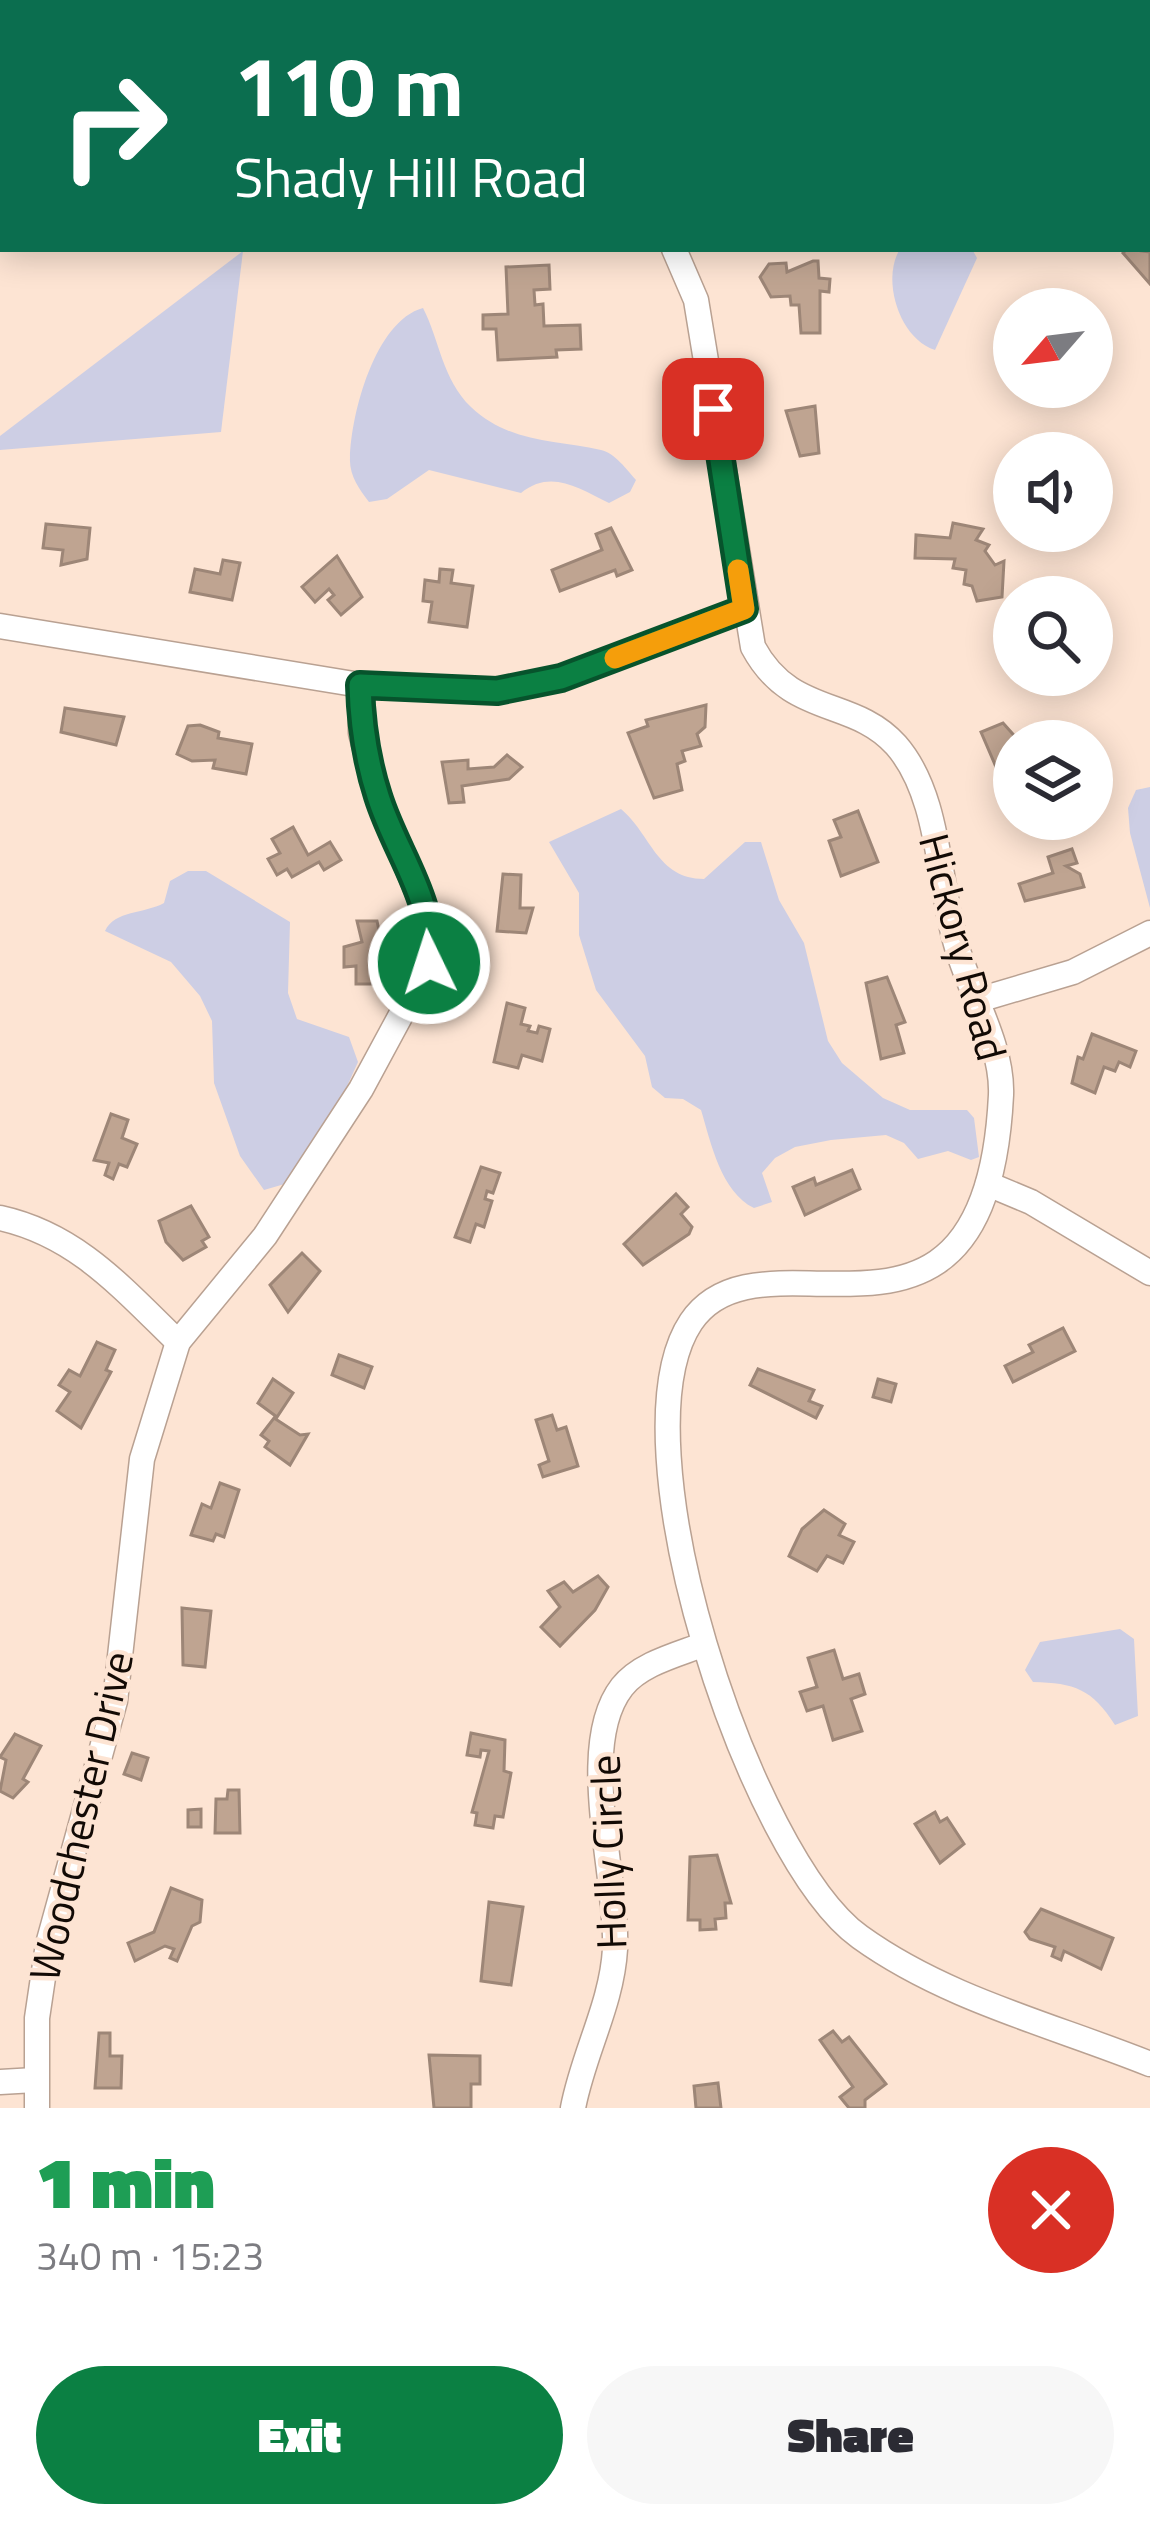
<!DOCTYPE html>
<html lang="en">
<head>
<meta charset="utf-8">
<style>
  body { margin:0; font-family:"Titillium Web",sans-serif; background:#f7f7f7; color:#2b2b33; height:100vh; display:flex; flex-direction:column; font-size:45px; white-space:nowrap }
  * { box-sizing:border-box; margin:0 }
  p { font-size:39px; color:#7c7c81 }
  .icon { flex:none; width:66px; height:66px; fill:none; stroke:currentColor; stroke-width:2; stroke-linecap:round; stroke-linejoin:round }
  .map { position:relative; height:2108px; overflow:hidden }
  .sheet { display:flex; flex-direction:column; background:#fff; flex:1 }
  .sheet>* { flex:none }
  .banner { position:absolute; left:0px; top:0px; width:1152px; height:252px; box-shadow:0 6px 30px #0003; background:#0b6e4f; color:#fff; overflow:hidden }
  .needle { width:78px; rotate:242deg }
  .controls { position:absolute; left:993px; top:288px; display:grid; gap:24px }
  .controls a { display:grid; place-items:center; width:120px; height:120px; border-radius:50%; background:#fff; box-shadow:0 6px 30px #0003; font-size:60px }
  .pin { position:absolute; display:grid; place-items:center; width:102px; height:102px; color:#fff; margin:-51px; border-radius:24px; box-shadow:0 6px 18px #0006 }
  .me { position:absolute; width:132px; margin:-66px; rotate:356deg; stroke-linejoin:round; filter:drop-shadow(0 0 9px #0008) }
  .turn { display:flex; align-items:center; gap:42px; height:252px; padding:0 36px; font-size:54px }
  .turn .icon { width:156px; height:156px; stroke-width:2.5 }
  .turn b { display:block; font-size:84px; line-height:102px }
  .round { display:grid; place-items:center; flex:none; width:126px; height:126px; border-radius:63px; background:#f7f7f7 }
  .overview { display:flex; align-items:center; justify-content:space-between; height:204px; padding:0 36px }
  h1 { font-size:72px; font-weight:800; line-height:90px; color:#1e9e55 }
  .button { display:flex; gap:24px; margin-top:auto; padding:24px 36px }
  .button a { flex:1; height:138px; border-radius:72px; background:#0b8043; color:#fff; font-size:48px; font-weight:800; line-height:138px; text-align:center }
  .button a+a { background:#f7f7f7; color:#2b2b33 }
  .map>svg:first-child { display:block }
  .green { fill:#cdcee4 }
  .building { fill:#bfa491; stroke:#9d8677; stroke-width:3 }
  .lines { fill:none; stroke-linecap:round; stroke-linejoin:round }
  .minor-casing { stroke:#b9a192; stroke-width:27 }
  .minor { stroke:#fff; stroke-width:24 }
  .route-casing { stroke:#07532c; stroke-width:30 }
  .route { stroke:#0b8043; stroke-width:21 }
  .slow { stroke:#f59e0b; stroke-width:21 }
  .labels { text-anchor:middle; stroke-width:9; stroke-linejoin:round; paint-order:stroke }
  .street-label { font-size:42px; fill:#120a05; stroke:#fde4d3 }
</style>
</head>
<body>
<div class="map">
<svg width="1150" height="2108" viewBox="0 0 1150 2108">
  <rect width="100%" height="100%" fill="#fde4d3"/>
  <!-- green -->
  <g class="green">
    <path d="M900 249H972L977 258 935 350C899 339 881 279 900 249Z"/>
    <polygon points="243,251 221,432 0,450 0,436"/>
    <path d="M423 308C440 341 442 379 471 407 509 443 555 440 601 450 615 453 627 470 636 480L630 492 609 503C578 488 551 469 521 493L429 470 387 499 369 502C359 489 349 475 350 458 351 414 375 321 423 308Z"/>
    <polygon points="1150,787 1150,908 1130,833 1128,808 1136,790"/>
    <path d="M621 809C651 834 657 879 704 879L745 842H761L779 900 804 943 828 1041 842 1063 883 1098 910 1110H967L974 1118 979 1157 971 1160 948 1151 918 1159 904 1143 886 1135 831 1140 795 1147 775 1158 762 1173 772 1202 754 1208C721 1192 711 1143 701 1110L683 1099 665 1098 652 1087 645 1056 596 990 579 935V893L549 842Z"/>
    <path d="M188 871H206L290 922 288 993 297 1019 349 1037 358 1062 335 1113 288 1183 264 1190 240 1156 214 1083 212 1021 200 996 171 962 105 931C115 910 144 914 164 903L170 881Z"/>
    <path d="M1120 1629 1134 1639 1138 1716 1115 1725C1092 1689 1075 1683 1033 1682L1025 1670 1040 1642Z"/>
  </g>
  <!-- building -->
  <g class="building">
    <polygon points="1127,249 1150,252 1150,284 1123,253"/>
    <polygon points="813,261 818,261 819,278 830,279 829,292 820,291 820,333 801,333 799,305 791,305 790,296 771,297 760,277 769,264 786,263 787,272"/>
    <polygon points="549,265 550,289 534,290 535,305 543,304 544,326 580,325 581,349 556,350 557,357 498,360 496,329 483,329 483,315 508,314 506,267"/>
    <polygon points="815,406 819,453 800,456 786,411"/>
    <polygon points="953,523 983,529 976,540 989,545 985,551 995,565 1004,561 1002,597 977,601 972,586 964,584 966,570 953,568 955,559 915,558 916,535 950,538"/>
    <polygon points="46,524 90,528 87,559 61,565 63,550 43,548"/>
    <polygon points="611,528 632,570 617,576 615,570 560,591 552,570 602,550 596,534"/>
    <polygon points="337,556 362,597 341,615 328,600 334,595 329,589 315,602 302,587"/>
    <polygon points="223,560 240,563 232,600 190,592 195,569 220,574"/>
    <polygon points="440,569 453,570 451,583 473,586 467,627 429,622 432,602 423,601 425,580 439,582"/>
    <polygon points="706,705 705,727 697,734 701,746 682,751 685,761 677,764 682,790 654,798 628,733 648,726 646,720"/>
    <polygon points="65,708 124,717 116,745 61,732"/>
    <polygon points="1003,723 1019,741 1014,741 1014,768 999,774 981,732"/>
    <polygon points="200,725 219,732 218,738 252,744 246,774 213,768 215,760 192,761 177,754 188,726"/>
    <polygon points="507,755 522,767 509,779 462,786 464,802 449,803 442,762 468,760 468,769 494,767"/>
    <polygon points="858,811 878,862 841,876 829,841 841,837 834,820"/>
    <polygon points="293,827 308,855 330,842 341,860 324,870 319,862 292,877 287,869 277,875 268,859 280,853 272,839"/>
    <polygon points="1072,849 1077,863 1066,866 1080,874 1084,887 1025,901 1019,884 1053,873 1048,857"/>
    <polygon points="503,874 521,875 520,908 533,908 526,933 497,931"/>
    <polygon points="357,921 377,921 382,945 376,984 356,984 356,966 344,967 344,947 362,942"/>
    <polygon points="887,977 905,1022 896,1025 904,1053 881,1059 866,983"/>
    <polygon points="507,1003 525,1008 521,1024 530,1026 528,1031 537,1033 539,1026 550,1029 542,1061 522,1055 518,1068 494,1062"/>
    <polygon points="1092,1034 1136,1051 1130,1067 1119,1062 1115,1071 1104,1067 1095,1093 1072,1083 1078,1057 1083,1059"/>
    <polygon points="111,1114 128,1120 122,1138 137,1144 127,1167 119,1164 113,1179 105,1175 109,1163 94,1160"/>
    <polygon points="481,1167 500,1173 493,1193 487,1191 485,1199 492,1201 484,1227 476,1224 470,1242 455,1237"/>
    <polygon points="852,1170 860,1189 805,1215 793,1187 814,1178 816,1185"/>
    <polygon points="676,1194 688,1207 681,1214 692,1227 689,1234 643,1265 624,1244"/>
    <polygon points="191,1206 209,1237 202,1241 206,1247 183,1260 166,1242 159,1221"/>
    <polygon points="302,1253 320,1271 288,1312 270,1285"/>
    <polygon points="1063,1328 1075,1351 1013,1382 1005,1366 1033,1352 1029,1345"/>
    <polygon points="97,1342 115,1350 106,1370 111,1372 81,1428 57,1411 70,1392 59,1385 69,1370 80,1376"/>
    <polygon points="339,1355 372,1367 364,1388 332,1375"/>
    <polygon points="758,1369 814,1390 809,1401 822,1406 816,1418 750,1385"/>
    <polygon points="273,1379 293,1393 277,1417 258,1403"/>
    <polygon points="878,1379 896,1384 891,1402 873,1397"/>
    <polygon points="552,1415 557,1430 566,1427 578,1466 543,1477 539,1465 549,1461 536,1420"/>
    <polygon points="274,1418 300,1435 308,1434 290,1465 265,1447 269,1441 261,1435"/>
    <polygon points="220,1483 239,1490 224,1537 216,1534 213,1541 191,1535 202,1504 211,1508"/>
    <polygon points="824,1510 845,1524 839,1535 854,1542 843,1563 827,1556 817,1571 789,1556 802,1529"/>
    <polygon points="598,1576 608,1587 595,1610 560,1646 541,1627 560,1607 548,1591 564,1582 573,1592"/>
    <polygon points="182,1608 211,1611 205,1667 183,1665"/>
    <polygon points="834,1650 843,1679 859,1674 865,1694 851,1699 862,1731 833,1740 823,1706 807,1711 800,1692 817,1687 808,1658"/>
    <polygon points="471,1733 505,1740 504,1771 511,1773 503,1817 495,1816 493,1828 475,1825 477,1813 472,1812 489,1751 481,1750 480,1757 467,1755"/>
    <polygon points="15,1734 41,1746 23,1779 28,1782 13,1798 0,1791 6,1760 0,1757"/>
    <polygon points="132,1753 148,1758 141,1780 124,1774"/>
    <polygon points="228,1790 239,1790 240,1833 215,1833 216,1799 227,1799"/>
    <polygon points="201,1809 201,1827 188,1827 188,1810"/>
    <polygon points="935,1812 940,1822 947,1818 964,1844 940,1863 915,1824"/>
    <polygon points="717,1855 731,1903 725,1903 726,1918 715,1919 716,1929 700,1930 700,1920 688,1920 690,1857"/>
    <polygon points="171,1888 202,1900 200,1922 192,1926 177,1961 170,1958 174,1949 165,1946 135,1961 128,1943 154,1932"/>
    <polygon points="489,1902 523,1907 511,1985 481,1981"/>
    <polygon points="1041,1909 1113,1938 1101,1969 1064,1951 1061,1960 1052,1956 1055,1947 1030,1939 1025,1932"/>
    <polygon points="833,2031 842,2042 849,2037 886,2084 865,2100 865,2108 849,2108 840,2097 853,2087 820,2040"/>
    <polygon points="99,2033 110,2033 110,2056 122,2056 121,2088 95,2088"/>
    <polygon points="429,2055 480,2056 480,2084 471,2084 471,2108 434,2108"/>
    <polygon points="718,2083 721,2108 696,2108 694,2086"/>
  </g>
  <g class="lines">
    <!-- minor casing -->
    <g class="minor-casing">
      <g id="minor">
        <polyline points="1005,0 1008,3"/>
        <polyline points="695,3 696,0"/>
        <polyline points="1149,127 1150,127"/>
        <path d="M674 249 696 300 753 647C791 718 853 697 896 745 940 795 938 882 956 944 969 992 1003 1044 1001 1095 986 1402 764 1214 691 1322 612 1440 750 1858 860 1937 946 1999 1053 2025 1150 2064"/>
        <polyline points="0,626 360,685 497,691 561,678 744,609"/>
        <polyline points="975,1001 1073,972 1150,933"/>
        <polyline points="988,1184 1031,1202 1150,1273"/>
        <path d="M0 1218C77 1235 122 1288 178 1342"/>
        <polyline points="0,2082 35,2080"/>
        <polyline points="37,2108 37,2018 48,1944 115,1701 142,1459 178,1342 265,1236 361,1089 429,963 433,930 378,797 361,733 360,685"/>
        <path d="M573 2108C583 2054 612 2004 615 1949 618 1877 576 1746 622 1687 640 1664 676 1655 702 1645"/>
      </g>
    </g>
    <!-- minor -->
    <use href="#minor" class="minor"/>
  </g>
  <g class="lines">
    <!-- route casing -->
    <g class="route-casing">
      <path id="route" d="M429 963C436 900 396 854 378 796 366 759 361 724 360 685L497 691 561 678 744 609 713 409"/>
    </g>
    <!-- route -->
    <use href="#route" class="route"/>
    <!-- slow -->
    <polyline class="slow" points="615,658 744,609 738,570"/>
  </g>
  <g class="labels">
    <!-- street labels -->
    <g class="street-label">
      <text transform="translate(963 947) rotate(75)" y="15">Hickory Road</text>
      <text transform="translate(81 1816) rotate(-77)" y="15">Woodchester Drive</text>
      <text transform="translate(608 1852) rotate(-92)" y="15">Holly Circle</text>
    </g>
  </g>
</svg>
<div class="controls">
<a><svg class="needle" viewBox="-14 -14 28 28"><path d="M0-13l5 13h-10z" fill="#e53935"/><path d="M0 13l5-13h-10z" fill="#7c7c81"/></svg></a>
<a><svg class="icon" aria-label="sound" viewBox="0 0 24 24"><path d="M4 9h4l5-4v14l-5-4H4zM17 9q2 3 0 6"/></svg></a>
<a><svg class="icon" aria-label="search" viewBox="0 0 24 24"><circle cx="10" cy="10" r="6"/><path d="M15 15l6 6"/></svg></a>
<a><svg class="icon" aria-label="layers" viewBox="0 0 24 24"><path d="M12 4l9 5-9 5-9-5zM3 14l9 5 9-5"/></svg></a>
</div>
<div class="pin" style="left:713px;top:409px;background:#d93025"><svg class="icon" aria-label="arrive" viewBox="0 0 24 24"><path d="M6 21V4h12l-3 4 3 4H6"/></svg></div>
<svg class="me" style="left:429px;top:963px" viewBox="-20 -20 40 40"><circle r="17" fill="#0b8043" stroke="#fff" stroke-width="3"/><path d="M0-11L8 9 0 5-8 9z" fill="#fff"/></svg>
<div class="banner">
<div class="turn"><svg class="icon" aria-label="right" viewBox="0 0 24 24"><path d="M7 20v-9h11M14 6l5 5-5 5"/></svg><div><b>110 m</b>Shady Hill Road</div></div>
</div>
</div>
<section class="sheet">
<div class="overview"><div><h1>1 min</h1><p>340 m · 15:23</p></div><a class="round" style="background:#d93025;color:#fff"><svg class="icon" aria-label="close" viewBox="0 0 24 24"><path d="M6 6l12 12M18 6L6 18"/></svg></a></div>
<div class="button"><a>Exit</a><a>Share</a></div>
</section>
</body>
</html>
